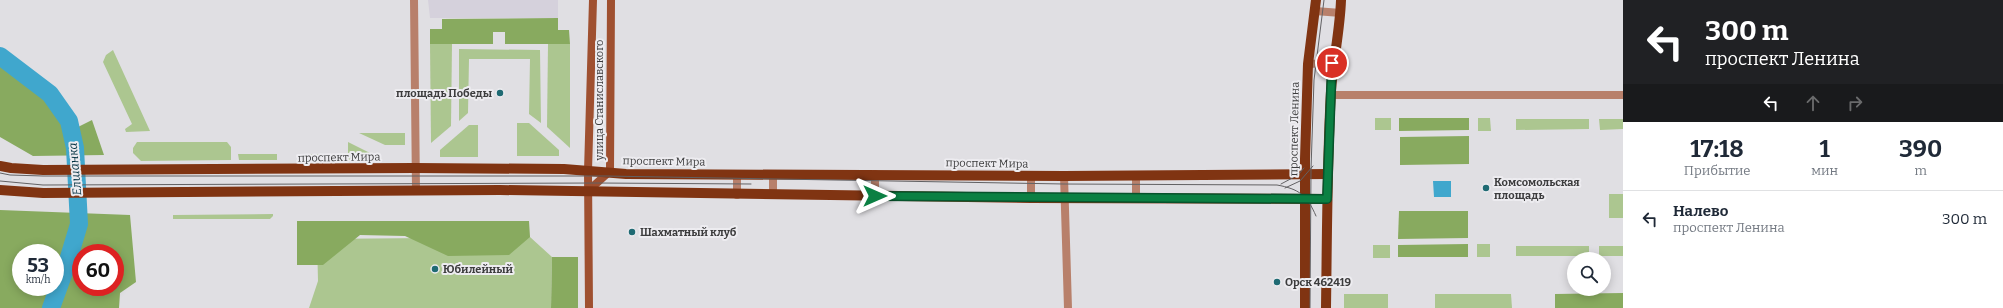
<!DOCTYPE html>
<html lang="ru">
<head>
<meta charset="utf-8">
<style>
  body { margin:0; font-family:Bitter,serif; background:#f6f6f7; color:#1f2937; height:100vh; display:flex; flex-direction:column; font-size:15px; white-space:nowrap }
  * { box-sizing:border-box; margin:0 }
  p { font-size:13px; color:#747a83 }
  .icon { flex:none; width:22px; height:22px; fill:none; stroke:currentColor; stroke-width:2; stroke-linecap:round; stroke-linejoin:round }
  .map { position:relative; flex:1; overflow:hidden }
  .sheet { display:flex; flex-direction:column; background:#fff; width:380px }
  .sheet>* { flex:none }
  .guide { background:#202124; color:#fff; overflow:hidden }
  .buttons { position:absolute; left:1567px; top:252px; display:grid; gap:8px }
  .buttons a { display:grid; place-items:center; width:44px; height:44px; border-radius:50%; background:#fff; box-shadow:0 2px 10px #0003; font-size:20px }
  .speed { position:absolute; left:12px; top:244px; display:flex; gap:8px; font-size:20px; font-weight:700; text-align:center }
  .speed>* { display:grid; place-content:center; width:52px; height:52px; border-radius:50%; background:#fff; box-shadow:0 2px 10px #0003; line-height:1 }
  .speed small { font-size:10px; font-weight:400 }
  .speed .limit { border:6px solid #d22; background:#fff; color:#111 }
  .pin { position:absolute; display:grid; place-items:center; width:34px; height:34px; color:#fff; margin:-17px; border:2px solid #fff; border-radius:50%; box-shadow:0 1px 4px #0007 }
  .me { position:absolute; width:44px; margin:-22px; rotate:90deg; stroke-linejoin:round; filter:drop-shadow(0 0 3px #0008) }
  .turn { display:flex; align-items:center; gap:14px; height:84px; padding:0 16px; font-size:18px }
  .turn .icon { width:52px; height:52px; stroke-width:2.5 }
  .turn b { display:block; font-size:28px; line-height:34px }
  .lanes { display:flex; align-items:center; height:38px; padding:0 16px; background:#0003; justify-content:center; gap:20px; direction:ltr }
  .lanes .off { opacity:.35 }
  .eta { display:flex; justify-content:space-evenly; align-items:center; height:68px; text-align:center }
  .eta b { font-size:24px; font-weight:700; line-height:28px }
  ul { padding:0; list-style:none }
  li { display:flex; align-items:center; gap:12px; height:56px; padding:0 16px; border-top:1px solid #e0e1e3 }
  li div { flex:1 }
  li b { display:block; font-size:15px }
  li em { font-style:normal }
  main { display:flex; flex:1; min-height:0 }
  .map>svg:first-child { display:block }
  .built { fill:#d5d1dc }
  .green { fill:#acc690 }
  .forest { fill:#88aa5f; fill-rule:evenodd }
  .water { fill:#40a7cd }
  .lines { fill:none; stroke-linecap:round; stroke-linejoin:round }
  .river { stroke:#40a7cd; stroke-width:18 }
  .street { stroke:#b8806b; stroke-width:8 }
  .secondary { stroke:#9f5030; stroke-width:8 }
  .primary { stroke:#803412; stroke-width:10 }
  .tram { stroke:#626163; stroke-width:1 }
  .route-casing { stroke:#07532c; stroke-width:10 }
  .route { stroke:#0b8043; stroke-width:7 }
  .poi-dot { fill:#1f6a73; stroke:#edecf0; stroke-width:1.5 }
  .labels { text-anchor:middle; stroke-width:4; stroke-linejoin:round; paint-order:stroke }
  .poi-label { font-size:11px; font-weight:bold; fill:#3c3c3d; stroke:#edecf0; text-anchor:start }
  .street-label { font-size:11px; fill:#3c3c3d; stroke:#edecf0 }
  .water-label { font-size:12px; font-style:italic; fill:#003040; stroke:#edecf0 }
</style>
</head>
<body>
<main>
<div class="map">
<svg width="1623" height="308" viewBox="0 0 1623 308">
  <rect width="100%" height="100%" fill="#e0dfe3"/>
  <!-- built -->
  <polygon class="built" points="428,0 558,0 558,18 430,18"/>
  <!-- green -->
  <g class="green">
    <polygon points="430,44 452,44 451,126 431,143"/>
    <polygon points="548,44 570,44 570,148 547,127"/>
    <polygon points="459,49 540,50 541,123 529,114 530,59 469,59 468,113 459,121"/>
    <polygon points="113,50 150,131 126,132 125,129 132,124 103,62 106,55"/>
    <rect x="1375" y="118" width="16" height="12"/>
    <polygon points="1478,118 1490,118 1491,131 1478,131"/>
    <polygon points="1516,119 1589,119 1589,129 1516,130"/>
    <polygon points="1599,119 1623,119 1623,129 1600,130"/>
    <polygon points="517,123 529,123 559,150 559,156 517,156"/>
    <polygon points="469,125 478,125 478,157 440,157 440,150"/>
    <polygon points="359,133 405,133 405,145 385,145"/>
    <polygon points="137,142 227,142 231,147 231,160 141,161 133,153 133,148"/>
    <polygon points="348,142 382,159 348,160"/>
    <polygon points="238,154 277,154 277,160 239,160"/>
    <rect x="300" y="154" width="37" height="5"/>
    <rect x="1609" y="194" width="14" height="24"/>
    <polygon points="273,214 273,216 270,219 173,219 173,215"/>
    <polygon points="530,237 552,257 551,308 309,308 318,281 317,239"/>
    <rect x="1477" y="244" width="13" height="13"/>
    <rect x="1373" y="245" width="17" height="13"/>
    <rect x="1516" y="246" width="73" height="10"/>
    <rect x="1599" y="246" width="24" height="10"/>
    <rect x="1344" y="294" width="44" height="14"/>
    <polygon points="1435,294 1511,294 1512,308 1435,308"/>
  </g>
  <!-- forest -->
  <g class="forest">
    <polygon points="558,18 558,30 569,30 570,44 505,44 505,32 493,32 493,44 430,44 430,29 442,29 442,19"/>
    <polygon points="0,63 34,85 76,128 92,120 104,155 33,156 0,137"/>
    <polygon points="1399,118 1469,118 1469,130 1399,131"/>
    <polygon points="1469,136 1469,164 1400,165 1400,137"/>
    <path d="M0 210 130 215 136 282 120 293 119 308H0ZM21 253H55V287H21ZM81 253H115V287H81Z"/>
    <polygon points="1399,211 1468,211 1468,238 1398,239"/>
    <polygon points="297,221 529,221 530,237 509,255 448,256 405,236 360,235 323,265 297,265"/>
    <polygon points="1468,244 1468,257 1398,257 1398,245"/>
    <polygon points="552,257 578,257 578,308 551,308"/>
    <polygon points="1623,293 1623,308 1555,308 1555,294"/>
  </g>
  <!-- water -->
  <polygon class="water" points="1433,181 1451,181 1451,197 1434,197"/>
  <g class="lines">
    <!-- river -->
    <polyline class="river" points="0,56 50,94 69,121 75,148 79,224 67,264 51,308"/>
    <!-- street -->
    <g class="street">
      <polyline points="414,0 416,191"/>
      <polyline points="1315,11 1341,13"/>
      <polyline points="1308,64 1332,63"/>
      <polyline points="1331,95 1623,95"/>
      <polyline points="1064,176 1068,308"/>
      <polyline points="737,195 737,174"/>
      <polyline points="773,195 773,174"/>
      <polyline points="875,196 875,174"/>
      <polyline points="1031,198 1031,176"/>
      <polyline points="1136,198 1136,175"/>
    </g>
    <!-- secondary -->
    <g class="secondary">
      <polyline points="588,191 610,171 611,0"/>
      <polyline points="589,308 588,171 593,0"/>
    </g>
    <!-- primary -->
    <g class="primary">
      <polyline points="0,166 11,168 43,170 415,168 564,169 626,174 1064,176 1327,174"/>
      <polyline points="0,190 43,193 500,190 1031,198 1327,199"/>
      <polyline points="1305,308 1305,159 1308,64 1316,0"/>
      <path d="M1326 308C1327 236 1327 163 1331 91 1333 61 1340 30 1341 0"/>
    </g>
    <!-- tram -->
    <g class="tram">
      <path d="M0 173 10 175 43 176H605L1064 184 1277 185C1299 189 1307 195 1316 216"/>
      <polyline points="0,181 43,185 598,183 751,184"/>
      <polyline points="1281,184 1298,175 1304,168"/>
      <polyline points="1285,188 1300,181 1313,166"/>
      <polyline points="1310,308 1311,169 1314,80 1324,0"/>
    </g>
  </g>
  <g class="lines">
    <!-- route casing -->
    <g class="route-casing">
      <polyline id="route" points="875,196 1327,199 1332,63"/>
    </g>
    <!-- route -->
    <use href="#route" class="route"/>
  </g>
  <!-- markers -->
  <g class="poi-dot">
    <circle cx="500" cy="93" r="4"/>
    <circle cx="1486" cy="188" r="4"/>
    <circle cx="632" cy="232" r="4"/>
    <circle cx="435" cy="269" r="4"/>
    <circle cx="1277" cy="282" r="4"/>
  </g>
  <g class="labels">
    <!-- poi labels -->
    <g class="poi-label">
      <text x="492" y="97" text-anchor="end">площадь Победы</text>
      <text x="1494" y="186">Комсомольская<tspan x="1494" dy="13">площадь</tspan></text>
      <text x="640" y="236">Шахматный клуб</text>
      <text x="443" y="273">Юбилейный</text>
      <text x="1285" y="286">Орск 462419</text>
    </g>
    <!-- street labels -->
    <g class="street-label">
      <text transform="translate(599 100) rotate(-90)" y="4">улица Станиславского</text>
      <text transform="translate(1294 129) rotate(-89)" y="4">проспект Ленина</text>
      <text transform="translate(339 157) rotate(-1)" y="4">проспект Мира</text>
      <text transform="translate(664 161) rotate(1)" y="4">проспект Мира</text>
      <text transform="translate(987 163) rotate(1)" y="4">проспект Мира</text>
    </g>
    <!-- water labels -->
    <g class="water-label">
      <text transform="translate(75 169) rotate(-95)" y="4">Елшанка</text>
    </g>
  </g>
</svg>
<div class="buttons">
<a><svg class="icon" aria-label="search" viewBox="0 0 24 24"><circle cx="10" cy="10" r="6"/><path d="M15 15l6 6"/></svg></a>
</div>
<div class="speed"><div>53<small>km/h</small></div><div class="limit">60</div></div>
<div class="pin" style="left:1332px;top:63px;background:#d93025"><svg class="icon" aria-label="arrive" viewBox="0 0 24 24"><path d="M6 21V4h12l-3 4 3 4H6"/></svg></div>
<svg class="me" style="left:875px;top:196px" viewBox="-20 -20 40 40"><path d="M0-17L14 15 0 8-14 15z" fill="#0b8043" stroke="#fff" stroke-width="4"/></svg>
</div>
<section class="sheet">
<div class="guide">
<div class="turn"><svg class="icon" aria-label="left" viewBox="0 0 24 24"><path d="M17 20v-9H6M10 6l-5 5 5 5"/></svg><div><b>300 m</b>проспект Ленина</div></div>
<div class="lanes"><svg class="icon" aria-label="left" viewBox="0 0 24 24"><path d="M17 20v-9H6M10 6l-5 5 5 5"/></svg><svg class="icon off" aria-label="ahead" viewBox="0 0 24 24"><path d="M12 20V5M6 11l6-6 6 6"/></svg><svg class="icon off" aria-label="right" viewBox="0 0 24 24"><path d="M7 20v-9h11M14 6l5 5-5 5"/></svg></div>
</div>
<div class="eta">
<div><b>17:18</b><p>Прибытие</p></div>
<div><b>1</b><p>мин</p></div>
<div><b>390</b><p>m</p></div>
</div>
<ul>
<li><svg class="icon" aria-label="left" viewBox="0 0 24 24"><path d="M17 20v-9H6M10 6l-5 5 5 5"/></svg><div><b>Налево</b><p>проспект Ленина</p></div><em>300 m</em></li>
</ul>
</section>
</main>
</body>
</html>
